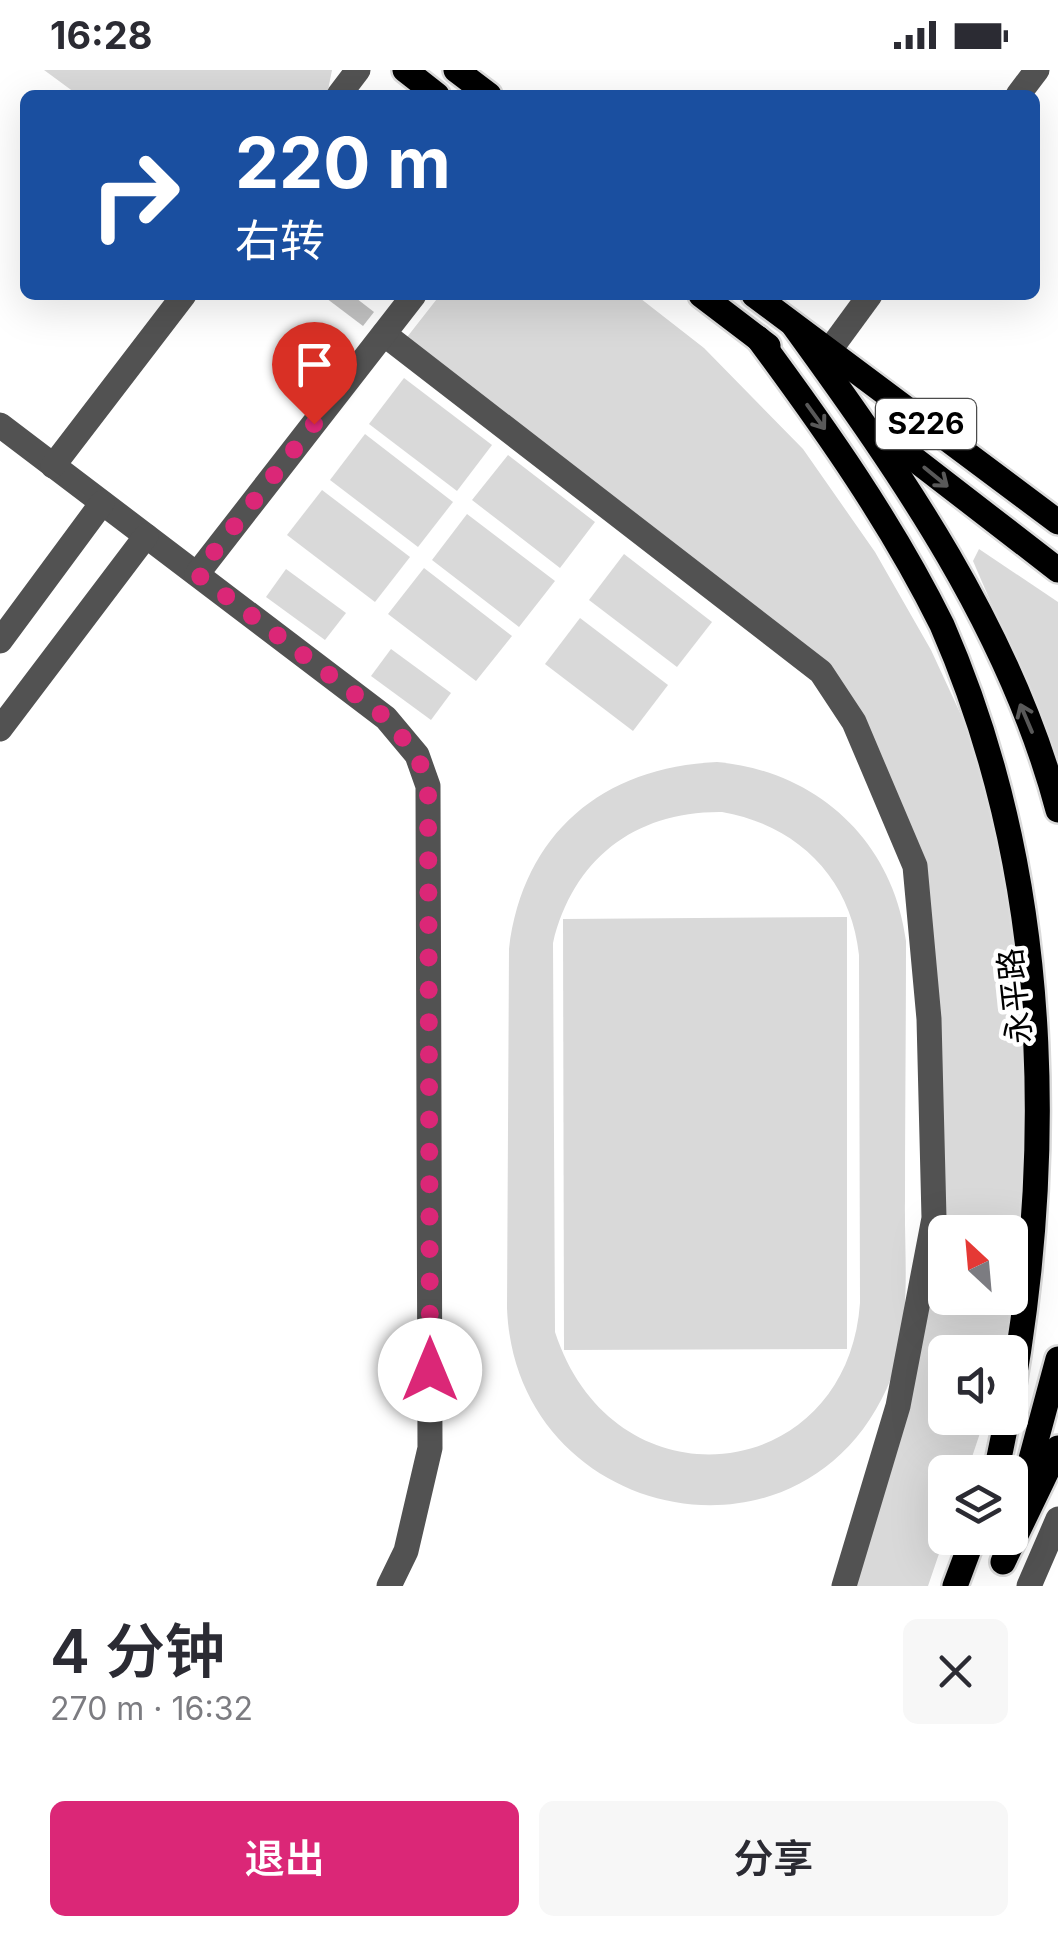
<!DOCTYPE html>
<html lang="zh">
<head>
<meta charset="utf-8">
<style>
  body { margin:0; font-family:Inter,"Noto Sans SC",sans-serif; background:#f7f7f7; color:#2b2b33; height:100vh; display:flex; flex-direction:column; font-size:38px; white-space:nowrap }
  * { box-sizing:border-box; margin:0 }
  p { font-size:32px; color:#7c7c81 }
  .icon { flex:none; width:55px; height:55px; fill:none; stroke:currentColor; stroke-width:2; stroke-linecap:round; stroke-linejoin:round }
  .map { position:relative; height:1516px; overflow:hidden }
  .side { display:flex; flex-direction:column; background:#fff; flex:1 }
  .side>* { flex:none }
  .guide { position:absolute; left:20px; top:20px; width:1020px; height:210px; border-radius:15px; box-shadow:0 10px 40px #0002; background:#1a4fa0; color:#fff; overflow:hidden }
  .needle { width:65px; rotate:334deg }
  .buttons { position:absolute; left:928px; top:1145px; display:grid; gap:20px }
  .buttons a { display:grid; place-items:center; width:100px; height:100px; border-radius:15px; background:#fff; box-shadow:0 10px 40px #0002; font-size:50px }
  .pin { position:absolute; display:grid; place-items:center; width:85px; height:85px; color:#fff; margin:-102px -42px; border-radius:50% 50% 50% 0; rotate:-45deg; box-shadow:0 0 10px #0007 }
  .pin .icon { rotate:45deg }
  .me { position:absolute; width:110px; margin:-55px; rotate:0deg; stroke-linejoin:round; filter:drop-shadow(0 0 8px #0008) }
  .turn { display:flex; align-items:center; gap:35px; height:210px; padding:0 50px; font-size:45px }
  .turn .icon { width:130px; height:130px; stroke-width:2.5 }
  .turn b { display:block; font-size:70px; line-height:85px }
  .round { display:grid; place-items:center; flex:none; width:105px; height:105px; border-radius:15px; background:#f7f7f7 }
  .overview { display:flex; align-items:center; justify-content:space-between; height:170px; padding:0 50px }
  h1 { font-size:60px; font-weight:600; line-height:75px }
  .button { display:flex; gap:20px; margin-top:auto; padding:20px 50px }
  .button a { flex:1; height:115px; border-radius:15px; background:#db2777; color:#fff; font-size:40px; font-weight:600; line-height:115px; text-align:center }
  .button a+a { background:#f7f7f7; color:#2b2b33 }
  .status { display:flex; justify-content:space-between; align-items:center; height:70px; padding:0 50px; background:#fff; direction:ltr }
  .status svg { height:28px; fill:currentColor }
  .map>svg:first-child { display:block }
  .green { fill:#d9d9d9; fill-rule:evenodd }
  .building { fill:#c2c2c2 }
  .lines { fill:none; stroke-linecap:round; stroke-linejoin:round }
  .major-casing { stroke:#dbdbdb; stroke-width:30 }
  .minor { stroke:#525252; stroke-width:25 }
  .major { stroke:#000; stroke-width:25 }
  .oneway { stroke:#595959 }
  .route { stroke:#db2777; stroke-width:18; stroke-dasharray:0 32.4 }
  .labels { text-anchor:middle; stroke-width:9; stroke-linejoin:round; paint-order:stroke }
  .shield { fill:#fff; stroke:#4c4c4c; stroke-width:2.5 }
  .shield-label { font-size:30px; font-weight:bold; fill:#000 }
  .street-label { font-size:32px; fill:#000; stroke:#fff }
</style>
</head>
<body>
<div class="status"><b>16:28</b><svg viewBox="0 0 49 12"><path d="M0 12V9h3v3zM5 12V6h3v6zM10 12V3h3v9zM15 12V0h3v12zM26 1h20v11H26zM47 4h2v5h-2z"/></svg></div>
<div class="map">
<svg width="1058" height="1516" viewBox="0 0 1058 1516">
  <rect width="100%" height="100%" fill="#fff"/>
  <!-- green -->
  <g class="green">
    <polygon points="44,0 332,0 327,25 78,25"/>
    <path d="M440 225H636L704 278 803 379 875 482 931 580 962 647 999 752 1029 915 1023 1192 1004 1282H945V1348H985L967 1402H945V1466L928 1516H839L894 1318 938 1106 923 835 855 643 404 271ZM945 1162H1010V1228H945Z"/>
    <polygon points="404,308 492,375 457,421 369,354"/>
    <polygon points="365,364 453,432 418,477 330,410"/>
    <polygon points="508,385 595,452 560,498 472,430"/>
    <polygon points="322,420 410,487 375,532 287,465"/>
    <polygon points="467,444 555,511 519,557 432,490"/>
    <polygon points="979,479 1058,532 1058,688 973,491"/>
    <polygon points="624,484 712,552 677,597 589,530"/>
    <polygon points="424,498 512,566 476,611 388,544"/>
    <polygon points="286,499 346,543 325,570 266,527"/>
    <polygon points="580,548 668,615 633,661 545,594"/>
    <polygon points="391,579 451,623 431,650 371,606"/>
    <path d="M717 692C817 701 893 771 906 871 906 957 905 1044 905 1130 904 1191 913 1260 887 1318 799 1513 515 1450 507 1238L509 879C523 763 603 697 717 692ZM722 742C797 755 851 808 859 885L860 1233C847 1415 614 1443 555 1262L553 873C573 789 635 741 722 742Z"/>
    <polygon points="847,847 847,1279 564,1280 563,849"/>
  </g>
  <!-- building -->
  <polygon class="building" points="322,225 352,225 374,242 363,256"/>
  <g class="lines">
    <!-- major casing -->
    <g class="major-casing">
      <g id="major">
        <polyline points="405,0 437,25"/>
        <polyline points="456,0 489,25"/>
        <polyline points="701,225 768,276"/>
        <polyline points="754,225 1058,452"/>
        <path d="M794 256C902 405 1010 559 1058 740"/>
        <path d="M758 268C826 360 891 452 942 555 1058 821 1058 1121 996 1402"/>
        <polyline points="887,368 1058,500"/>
        <polyline points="1010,1467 1058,1289"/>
        <polyline points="1003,1492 1058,1378"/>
        <polyline points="955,1516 973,1468"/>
      </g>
    </g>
    <!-- minor -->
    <g class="minor">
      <polyline points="339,25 358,0"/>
      <polyline points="1018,25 1037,0"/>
      <polyline points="384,264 821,602 854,652 915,796 929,949 934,1148 898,1336 844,1516"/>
      <polyline points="829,281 870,225"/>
      <polyline points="0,355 386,648 417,685 428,716 430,1378 406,1481 389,1516"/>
      <polyline points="53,396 184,225"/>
      <polyline points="197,504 414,225"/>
      <polyline points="0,571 102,433"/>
      <polyline points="0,659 146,466"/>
      <polyline points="1029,1516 1058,1449"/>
    </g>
    <!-- major -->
    <use href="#major" class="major"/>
  </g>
  <!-- one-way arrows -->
  <defs><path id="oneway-shaft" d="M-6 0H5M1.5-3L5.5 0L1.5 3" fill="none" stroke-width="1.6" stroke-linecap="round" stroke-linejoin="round" transform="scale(2.5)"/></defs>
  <g class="oneway">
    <use href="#oneway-shaft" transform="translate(816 347) rotate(54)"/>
    <use href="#oneway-shaft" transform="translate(936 407) rotate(39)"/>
    <use href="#oneway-shaft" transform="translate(1026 648) rotate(-113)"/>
  </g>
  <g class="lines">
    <!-- route -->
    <polyline class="route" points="314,354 197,504 386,648 417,685 428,716 430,1300"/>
  </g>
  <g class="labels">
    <!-- shield labels -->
    <rect class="shield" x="876" y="329" width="100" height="50" rx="8"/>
    <g class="shield-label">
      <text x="926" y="364">S226</text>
    </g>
    <!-- street labels -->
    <g class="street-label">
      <text transform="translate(1015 926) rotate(-96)" y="11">永平路</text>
    </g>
  </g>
</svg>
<div class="buttons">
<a><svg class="needle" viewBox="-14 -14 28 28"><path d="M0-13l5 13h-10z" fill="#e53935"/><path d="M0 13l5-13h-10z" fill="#7c7c81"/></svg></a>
<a><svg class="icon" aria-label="sound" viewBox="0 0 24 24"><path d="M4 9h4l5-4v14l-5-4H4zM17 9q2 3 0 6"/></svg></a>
<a><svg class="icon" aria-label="layers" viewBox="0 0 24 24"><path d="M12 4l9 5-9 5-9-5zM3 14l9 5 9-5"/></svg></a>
</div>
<div class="pin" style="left:314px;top:354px;background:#d93025"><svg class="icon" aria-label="arrive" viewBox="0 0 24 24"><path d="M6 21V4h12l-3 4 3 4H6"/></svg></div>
<svg class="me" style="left:430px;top:1300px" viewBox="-20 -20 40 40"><circle r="19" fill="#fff"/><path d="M0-13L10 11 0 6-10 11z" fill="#db2777"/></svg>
<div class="guide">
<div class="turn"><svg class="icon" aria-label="right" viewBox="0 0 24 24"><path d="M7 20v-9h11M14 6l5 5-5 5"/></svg><div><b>220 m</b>右转</div></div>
</div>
</div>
<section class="side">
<div class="overview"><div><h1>4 分钟</h1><p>270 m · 16:32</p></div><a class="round"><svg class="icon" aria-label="close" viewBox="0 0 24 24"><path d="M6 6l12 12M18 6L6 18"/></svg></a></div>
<div class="button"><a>退出</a><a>分享</a></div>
</section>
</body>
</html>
